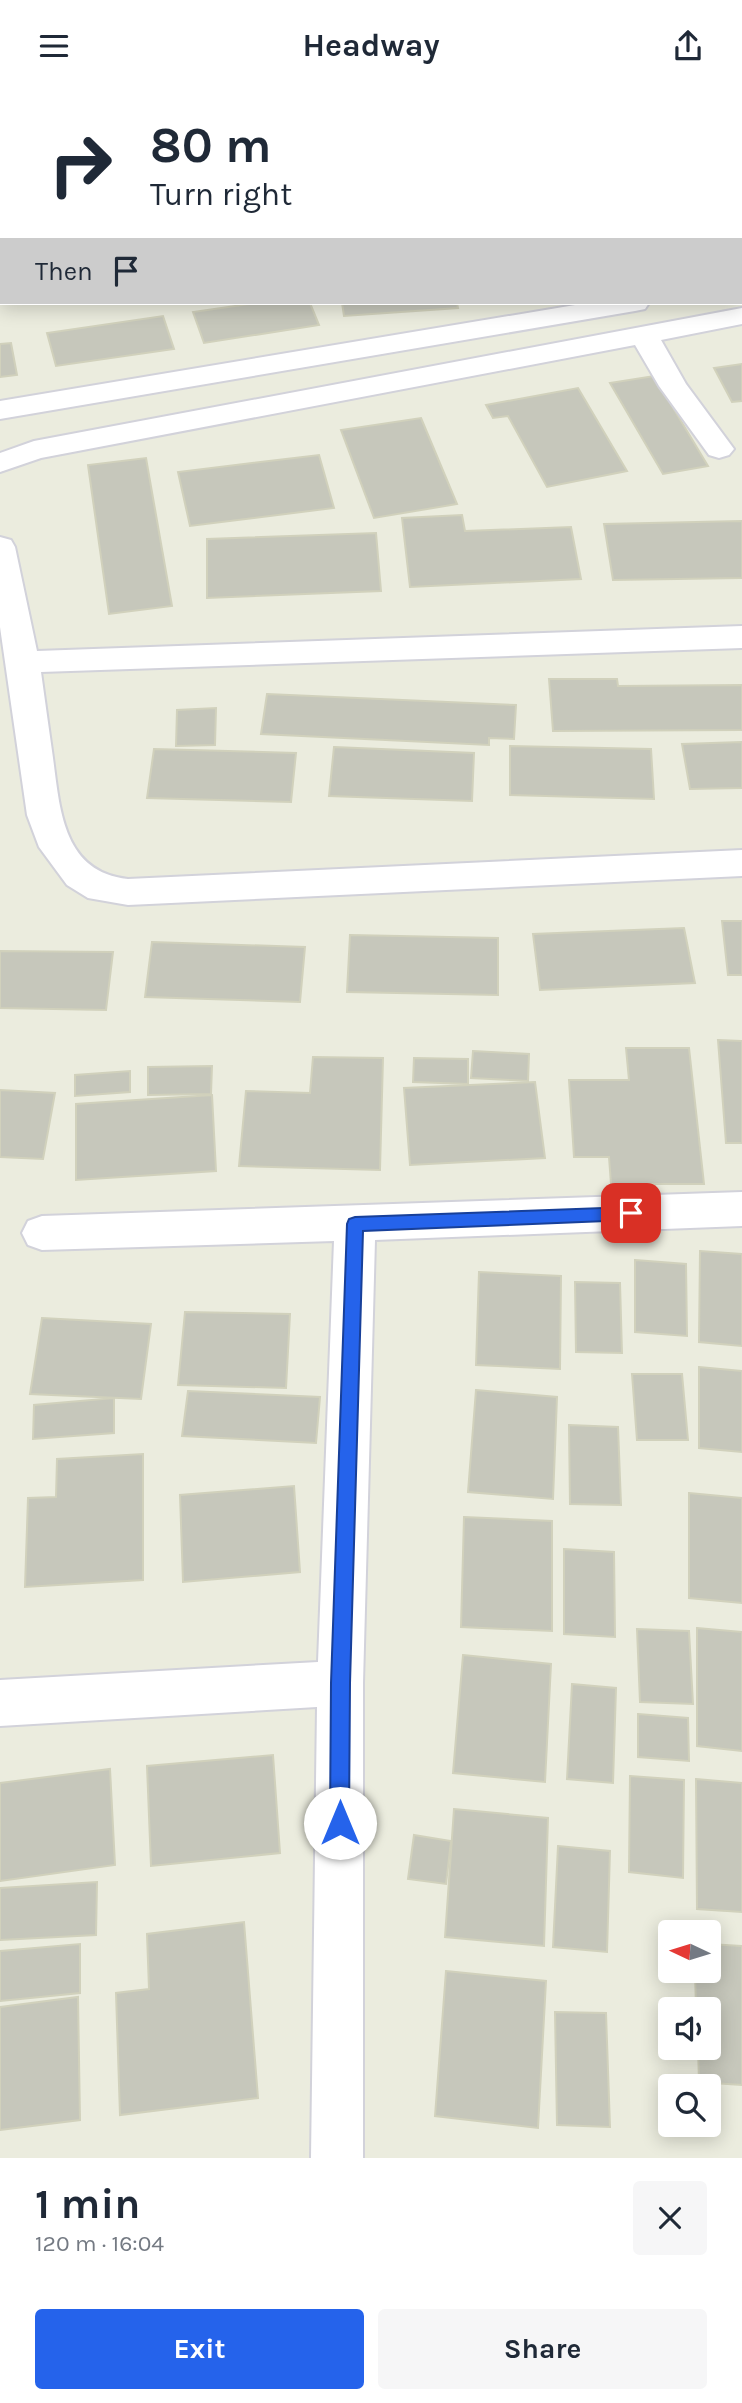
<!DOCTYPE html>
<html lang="en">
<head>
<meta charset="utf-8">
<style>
  body { margin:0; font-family:Karla,sans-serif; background:#f6f6f7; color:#1f2937; height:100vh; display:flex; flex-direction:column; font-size:26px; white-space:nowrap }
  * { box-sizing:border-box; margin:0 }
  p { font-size:23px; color:#747a83 }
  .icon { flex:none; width:38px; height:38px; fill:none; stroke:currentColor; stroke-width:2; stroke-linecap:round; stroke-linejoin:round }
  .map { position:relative; height:2067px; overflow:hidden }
  .details { display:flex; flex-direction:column; background:#fff; flex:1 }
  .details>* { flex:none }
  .hud { position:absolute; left:0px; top:0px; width:742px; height:214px; box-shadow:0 4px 18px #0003; background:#fff; color:#1f2937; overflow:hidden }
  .needle { width:46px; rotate:274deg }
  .controls { position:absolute; left:658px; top:1829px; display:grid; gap:14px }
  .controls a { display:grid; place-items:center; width:63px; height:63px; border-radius:7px; background:#fff; box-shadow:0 4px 18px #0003; font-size:35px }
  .pin { position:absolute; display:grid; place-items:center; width:60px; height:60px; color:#fff; margin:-30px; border-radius:14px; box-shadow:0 4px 10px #0006 }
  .me { position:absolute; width:77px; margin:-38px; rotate:0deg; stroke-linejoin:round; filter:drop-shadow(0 0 5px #0008) }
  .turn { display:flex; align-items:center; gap:24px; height:147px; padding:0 35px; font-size:32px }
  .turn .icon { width:91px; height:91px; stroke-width:2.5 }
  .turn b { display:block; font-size:49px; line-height:60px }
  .then { display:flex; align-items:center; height:66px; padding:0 35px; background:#0003; gap:14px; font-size:26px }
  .round { display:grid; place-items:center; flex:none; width:74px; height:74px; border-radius:7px; background:#f6f6f7 }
  .overview { display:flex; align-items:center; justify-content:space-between; height:119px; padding:0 35px }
  h1 { font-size:42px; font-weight:700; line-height:52px }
  .button { display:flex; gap:14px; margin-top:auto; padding:14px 35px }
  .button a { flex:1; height:80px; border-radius:7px; background:#2563eb; color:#fff; font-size:28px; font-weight:700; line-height:80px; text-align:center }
  .button a+a { background:#f6f6f7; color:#1f2937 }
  header { display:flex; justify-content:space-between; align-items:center; height:91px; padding:0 35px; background:#fff; font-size:32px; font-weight:700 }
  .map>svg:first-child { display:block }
  .building { fill:#c6c7bb; stroke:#d1d1bc; stroke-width:2 }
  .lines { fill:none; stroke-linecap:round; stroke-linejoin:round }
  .minor-casing { stroke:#d2d2da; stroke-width:4 }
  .minor { fill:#fff; fill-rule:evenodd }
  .route { fill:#2563eb; stroke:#184099; stroke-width:2 }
</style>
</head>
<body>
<header><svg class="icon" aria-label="menu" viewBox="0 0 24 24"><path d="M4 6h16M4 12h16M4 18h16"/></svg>Headway<svg class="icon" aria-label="share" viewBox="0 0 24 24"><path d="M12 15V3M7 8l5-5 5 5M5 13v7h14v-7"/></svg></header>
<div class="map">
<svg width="742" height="2067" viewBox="0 0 742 2067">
  <rect width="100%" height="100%" fill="#ebecde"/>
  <!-- building -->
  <g class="building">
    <polygon points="338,0 431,0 433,2 339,2"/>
    <polygon points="468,0 556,0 557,1 462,2"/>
    <polygon points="256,212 310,212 319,234 204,252 193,221"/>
    <polygon points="342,212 457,212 458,217 344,225"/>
    <polygon points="163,225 174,258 56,275 47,242"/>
    <polygon points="11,252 17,284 0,286 0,253"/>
    <polygon points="742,273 742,310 732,311 714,277"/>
    <polygon points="654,285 708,375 663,383 610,292"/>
    <polygon points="578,297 627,380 547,396 508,325 493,327 486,314"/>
    <polygon points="421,327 457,413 374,427 341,339"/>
    <polygon points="319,364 334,417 190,435 178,381"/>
    <polygon points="146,367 172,515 109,523 88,374"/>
    <polygon points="462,424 465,440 571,436 581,488 410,496 402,427"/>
    <polygon points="742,430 742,487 613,489 604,433"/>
    <polygon points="376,442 381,500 207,507 207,448"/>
    <polygon points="549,588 617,588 618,595 742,594 742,639 553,640"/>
    <polygon points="267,603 516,614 514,648 489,647 489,654 261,643"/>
    <polygon points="216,617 215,654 176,655 177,619"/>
    <polygon points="742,651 742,697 690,698 682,653"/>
    <polygon points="510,655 651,658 654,708 510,704"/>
    <polygon points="334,656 474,662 472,710 329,705"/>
    <polygon points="154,658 296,662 291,711 147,707"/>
    <polygon points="722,830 742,830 742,884 728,884"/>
    <polygon points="684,837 695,892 540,899 533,843"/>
    <polygon points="350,844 498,847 498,904 347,901"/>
    <polygon points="152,851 305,856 300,911 145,906"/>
    <polygon points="0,860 113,861 106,919 0,917"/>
    <polygon points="718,949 742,950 742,1052 726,1052"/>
    <polygon points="626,957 689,957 704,1093 611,1093 609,1066 574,1066 569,989 629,989"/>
    <polygon points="473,960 529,963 528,990 471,987"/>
    <polygon points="313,966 383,967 380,1079 239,1075 246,1000 310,1002"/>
    <polygon points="414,967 468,968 468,993 413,991"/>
    <polygon points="212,975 211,1003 148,1004 148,976"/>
    <polygon points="130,980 130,1001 75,1005 75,984"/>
    <polygon points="535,991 545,1067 410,1074 404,997"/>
    <polygon points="0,999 55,1002 43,1068 0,1066"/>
    <polygon points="212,1004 216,1080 76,1089 76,1013"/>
    <polygon points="700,1160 742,1163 742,1255 699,1251"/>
    <polygon points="635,1169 686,1173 687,1245 635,1241"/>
    <polygon points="479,1181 561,1185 560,1278 476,1274"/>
    <polygon points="575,1191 620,1192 622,1262 576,1261"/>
    <polygon points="185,1221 290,1223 286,1297 178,1294"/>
    <polygon points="42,1227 151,1233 141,1308 30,1303"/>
    <polygon points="699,1276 742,1280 742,1361 699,1357"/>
    <polygon points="632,1283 682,1283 688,1349 637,1349"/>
    <polygon points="476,1299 557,1306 553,1408 468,1401"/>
    <polygon points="188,1300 320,1306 316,1352 182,1345"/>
    <polygon points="114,1307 114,1342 33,1348 34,1314"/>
    <polygon points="569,1334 618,1336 621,1414 570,1413"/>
    <polygon points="143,1363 143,1489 25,1496 28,1407 56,1406 57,1368"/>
    <polygon points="294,1395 300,1481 183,1491 180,1404"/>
    <polygon points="689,1402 742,1407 742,1512 689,1507"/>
    <polygon points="464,1426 552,1430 552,1540 461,1536"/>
    <polygon points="564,1458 614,1461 615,1546 564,1543"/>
    <polygon points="697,1537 742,1541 742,1660 697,1655"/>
    <polygon points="637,1538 689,1540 693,1613 640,1611"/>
    <polygon points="463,1564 551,1573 545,1691 453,1682"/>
    <polygon points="572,1593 616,1597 613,1692 567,1688"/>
    <polygon points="638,1623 688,1627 689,1670 638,1666"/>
    <polygon points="273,1664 280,1762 151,1775 147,1675"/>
    <polygon points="110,1678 115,1774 0,1790 0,1692"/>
    <polygon points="630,1685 684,1689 683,1787 629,1781"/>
    <polygon points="696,1688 742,1692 742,1821 697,1818"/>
    <polygon points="454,1718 548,1727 544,1855 445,1846"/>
    <polygon points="414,1744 451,1750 446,1793 408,1788"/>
    <polygon points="558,1755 610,1760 607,1861 553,1856"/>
    <polygon points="97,1791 96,1844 0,1849 0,1797"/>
    <polygon points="244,1831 258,2007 120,2024 116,1902 149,1898 147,1843"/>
    <polygon points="80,1853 80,1902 0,1910 0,1860"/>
    <polygon points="709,1853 742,1855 742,1994 699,1991 698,1956 709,1956 709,1918 696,1918 695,1880 709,1880"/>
    <polygon points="446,1880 546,1890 538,2037 435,2025"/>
    <polygon points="78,1906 80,2029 0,2039 0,1916"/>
    <polygon points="555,1921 606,1922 610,2036 557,2034"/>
  </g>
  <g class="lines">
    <!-- minor casing -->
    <g class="minor-casing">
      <g id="minor">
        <polygon points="239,0 264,0 265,2 240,2"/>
        <polygon points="571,0 596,0 597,2 572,2"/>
        <polygon points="740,16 742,16 740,31"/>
        <polygon points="2,122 2,138 0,139 0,123"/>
        <rect x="740" y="186" width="2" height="16"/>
        <polygon points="587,212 649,212 645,218 635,220 0,328 0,310"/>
        <polygon points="742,217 742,233 661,249 686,293 734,358 729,364 719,367 709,364 659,295 635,254 41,367 0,381 0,362 34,350"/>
        <path d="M0 446 11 449 15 456 37 560 742 535V557L41 581C45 610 49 639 53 667 60 719 63 781 128 788L742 759V785L128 814 88 807 67 794 39 756 27 724 0 536Z"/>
        <polygon points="742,1101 742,1135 375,1149 363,1592 363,2067 311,2067 317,1616 0,1635 0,1589 318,1571 334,1150 42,1159 28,1154 22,1142 28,1130 42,1125"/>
      </g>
    </g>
    <!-- minor -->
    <use href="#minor" class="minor"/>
  </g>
  <!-- route -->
  <polygon class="route" points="631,1116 637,1118 640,1122 637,1127 631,1129 363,1140 350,1592 349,1732 347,1739 340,1742 332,1739 330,1732 331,1592 347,1133 349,1128 355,1126"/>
</svg>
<div class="controls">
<a><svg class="needle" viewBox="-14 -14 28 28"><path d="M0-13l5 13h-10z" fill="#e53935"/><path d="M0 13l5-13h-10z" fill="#747a83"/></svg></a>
<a><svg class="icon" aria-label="sound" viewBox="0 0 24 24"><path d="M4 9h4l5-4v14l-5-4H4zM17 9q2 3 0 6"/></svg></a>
<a><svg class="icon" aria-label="search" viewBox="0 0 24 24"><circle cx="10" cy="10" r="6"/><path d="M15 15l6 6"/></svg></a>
</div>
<div class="pin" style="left:631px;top:1122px;background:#d93025"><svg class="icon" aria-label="arrive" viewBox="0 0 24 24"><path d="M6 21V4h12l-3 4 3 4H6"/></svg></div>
<svg class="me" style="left:340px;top:1732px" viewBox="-20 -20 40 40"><circle r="19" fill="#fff"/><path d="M0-13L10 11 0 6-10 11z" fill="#2563eb"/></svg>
<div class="hud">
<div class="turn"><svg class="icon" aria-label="right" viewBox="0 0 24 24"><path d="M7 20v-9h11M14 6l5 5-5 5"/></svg><div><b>80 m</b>Turn right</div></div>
<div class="then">Then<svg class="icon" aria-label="arrive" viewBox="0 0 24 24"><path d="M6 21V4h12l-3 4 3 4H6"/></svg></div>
</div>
</div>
<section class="details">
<div class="overview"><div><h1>1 min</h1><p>120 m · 16:04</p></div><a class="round"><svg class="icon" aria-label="close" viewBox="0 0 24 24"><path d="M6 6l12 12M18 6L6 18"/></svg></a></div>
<div class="button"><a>Exit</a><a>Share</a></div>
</section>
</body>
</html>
